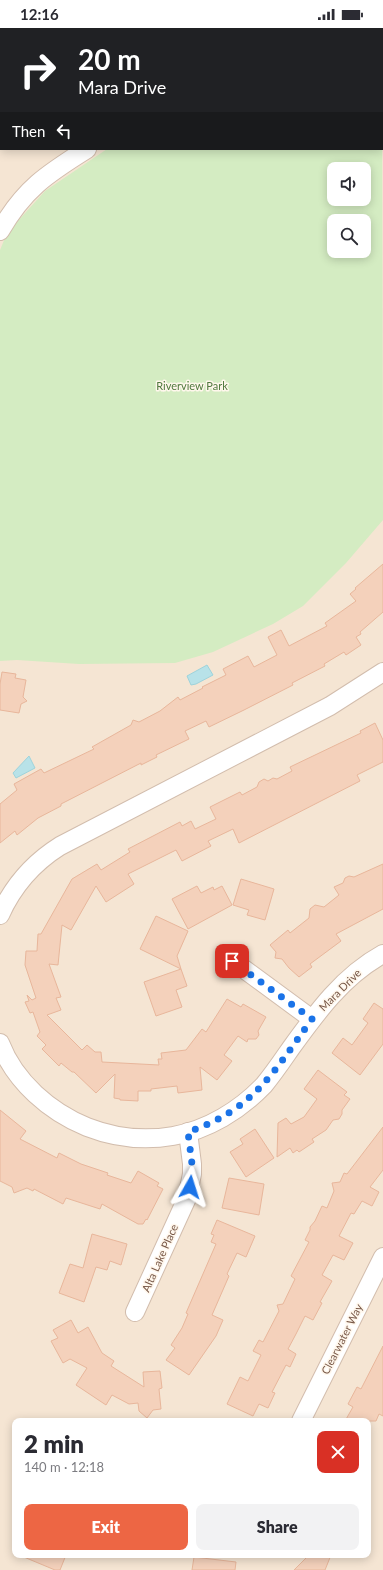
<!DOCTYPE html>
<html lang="en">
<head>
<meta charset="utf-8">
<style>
  body { margin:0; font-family:Lato,sans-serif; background:#f2f2f3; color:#2b2b33; height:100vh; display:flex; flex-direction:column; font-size:15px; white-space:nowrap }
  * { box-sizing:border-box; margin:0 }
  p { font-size:13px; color:#7c7c81 }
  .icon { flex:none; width:22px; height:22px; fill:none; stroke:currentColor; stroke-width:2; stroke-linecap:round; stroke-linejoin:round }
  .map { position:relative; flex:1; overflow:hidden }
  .sheet { position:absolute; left:12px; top:1390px; width:359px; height:140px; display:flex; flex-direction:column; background:#fff; border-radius:8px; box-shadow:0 2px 10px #0003 }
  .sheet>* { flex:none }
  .banner { position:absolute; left:0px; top:0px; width:383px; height:122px; box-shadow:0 2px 10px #0003; background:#202124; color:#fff; overflow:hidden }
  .buttons { position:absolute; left:327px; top:134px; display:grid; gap:8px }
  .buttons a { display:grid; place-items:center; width:44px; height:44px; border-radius:8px; background:#fff; box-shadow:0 2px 10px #0003; font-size:20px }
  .pin { position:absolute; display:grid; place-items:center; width:34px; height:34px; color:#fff; margin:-17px; border-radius:8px; box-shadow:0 2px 6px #0006 }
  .me { position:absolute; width:44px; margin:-22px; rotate:6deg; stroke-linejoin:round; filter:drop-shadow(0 0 3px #0008) }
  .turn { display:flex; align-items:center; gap:14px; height:84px; padding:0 12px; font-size:18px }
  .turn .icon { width:52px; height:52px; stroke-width:2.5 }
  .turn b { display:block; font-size:28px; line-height:34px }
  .then { display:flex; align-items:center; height:38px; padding:0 12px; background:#0003; gap:8px; font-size:15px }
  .round { display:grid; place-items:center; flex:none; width:42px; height:42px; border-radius:8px; background:#f2f2f3 }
  .head { display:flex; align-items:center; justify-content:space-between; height:68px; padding:0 12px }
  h1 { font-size:24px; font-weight:800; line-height:30px }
  .primary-button { display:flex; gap:8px; margin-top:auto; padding:8px 12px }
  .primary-button a { flex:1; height:46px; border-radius:8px; background:#ed6644; color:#fff; font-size:16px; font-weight:800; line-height:46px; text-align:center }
  .primary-button a+a { background:#f2f2f3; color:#2b2b33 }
  .status { display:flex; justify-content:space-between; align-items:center; height:28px; padding:0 20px; background:#fff; direction:ltr }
  .status svg { height:11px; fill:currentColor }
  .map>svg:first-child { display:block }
  .residential { fill:#f5e5d3; fill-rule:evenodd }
  .green { fill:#d4ecc2; fill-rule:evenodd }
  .water { fill:#b8e2e8; stroke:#9ed3db }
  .building { fill:#f4d1bb; stroke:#e8b69b }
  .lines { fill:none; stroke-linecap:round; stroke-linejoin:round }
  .minor-casing { stroke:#d2bdad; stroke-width:20 }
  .minor { stroke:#fff; stroke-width:18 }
  .route { stroke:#1a73e8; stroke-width:7; stroke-dasharray:0 12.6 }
  .labels { text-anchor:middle; stroke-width:3; stroke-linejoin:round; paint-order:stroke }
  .park-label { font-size:11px; fill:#50793d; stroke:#fff7ec }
  .street-label { font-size:11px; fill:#785848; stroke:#fff7ec }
</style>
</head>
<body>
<div class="status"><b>12:16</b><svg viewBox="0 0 49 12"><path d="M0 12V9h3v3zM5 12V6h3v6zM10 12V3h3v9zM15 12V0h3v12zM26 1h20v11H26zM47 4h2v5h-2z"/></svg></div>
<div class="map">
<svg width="383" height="1542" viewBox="0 0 383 1542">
  <rect width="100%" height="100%" fill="#fdf3e5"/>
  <!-- residential -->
  <path class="residential" d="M0 0H383V1542H0ZM1 1H382V121H1ZM334 141H364V171H334ZM334 193H364V223H334ZM15 1393H368V1527H15Z"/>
  <!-- green -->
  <path class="green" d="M382 65 383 492 346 535 303 578 273 596 213 624 175 635 79 636 17 632 0 633V222L7 205 45 163 107 121H382ZM334 141H364V171H334ZM334 193H364V223H334Z"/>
  <!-- water -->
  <g class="water">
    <polygon points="207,637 213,647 196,656 191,657 187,648"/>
    <polygon points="29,728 35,740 16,750 13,745"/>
  </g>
  <!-- building -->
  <g class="building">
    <polygon points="383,536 383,584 360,604 361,606 356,609 361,617 346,627 344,624 324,636 325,638 292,655 293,657 244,682 209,699 206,693 185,703 189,711 156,727 157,729 141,737 141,735 61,776 61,778 38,790 17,807 15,803 0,815 0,776 17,762 14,756 41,741 44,745 94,721 92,719 131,697 133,692 139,694 160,683 178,669 180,672 203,660 202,659 226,647 223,641 248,628 254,639 277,627 268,609 281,602 289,618 327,598 325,595 356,573 350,566 356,561 355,560"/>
    <polygon points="2,644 16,646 15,650 26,652 23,669 27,673 21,676 19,685 0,682 0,656"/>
    <polygon points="375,695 383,712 383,734 357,747 360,753 239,815 233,801 208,813 211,818 182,833 176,822 128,846 134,856 106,874 96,858 71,902 62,897 58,937 49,936 61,969 56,970 61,982 47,987 82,1022 87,1017 95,1024 101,1024 102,1034 159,1037 158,1031 162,1031 161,1025 186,1022 202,1001 206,1004 227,971 241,979 243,976 266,989 258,1003 259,1007 256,1011 248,1011 247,1014 238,1008 224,1027 232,1033 217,1052 200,1039 202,1062 178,1065 177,1058 151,1061 151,1063 138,1063 138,1073 120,1072 120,1071 114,1070 115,1046 96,1065 74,1044 72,1044 61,1035 59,1038 42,1021 46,1017 37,1008 40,1004 33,984 30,985 25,974 29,973 27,967 32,972 36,970 25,937 26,923 37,923 38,906 41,906 72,851 97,836 101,842 130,824 128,821 180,794 182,798 191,793 195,801 216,791 210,779 240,764 242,767 257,759 259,754 264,751 268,753 273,750 277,751 292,743 290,739 361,705 360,703"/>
    <polygon points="383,836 383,881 336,906 341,913 310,936 312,939 299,949 289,940 282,931 275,930 276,924 270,917 288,902 290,905 309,890 310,881 315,877 324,879 339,867 334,859 343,855 345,850 349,848 354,849"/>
    <polygon points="241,851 274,861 265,892 247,887 249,882 233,877"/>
    <polygon points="197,858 201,865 213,859 214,862 222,858 232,877 188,901 172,871"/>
    <polygon points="156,888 188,903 177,928 181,941 140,921"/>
    <polygon points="181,941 187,958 176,962 182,979 156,988 144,954"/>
    <polygon points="374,975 383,981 383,1016 360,1047 332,1025 343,1010 352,1017 368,995 363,991"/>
    <polygon points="318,1042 347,1064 344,1067 350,1071 342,1082 342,1086 339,1091 333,1092 326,1102 312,1111 314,1114 299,1124 297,1122 293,1125 290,1120 277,1129 278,1095 286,1090 291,1096 304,1089 317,1071 304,1061"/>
    <polygon points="0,1082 26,1103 20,1111 57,1130 59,1125 81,1136 108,1145 107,1147 131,1155 138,1143 159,1155 157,1158 163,1161 147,1192 146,1191 143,1196 138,1196 102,1176 100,1181 66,1170 63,1176 34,1161 33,1163 27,1160 14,1165 12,1159 0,1153"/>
    <polygon points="383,1099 383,1142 370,1159 379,1164 372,1178 362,1173 354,1186 351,1185 339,1208 353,1215 344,1232 333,1227 322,1247 332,1253 320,1274 322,1275 313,1292 305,1288 296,1306 288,1321 296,1326 290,1339 286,1337 272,1364 275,1365 268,1380 259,1376 253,1388 227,1376 240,1349 248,1353 261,1327 253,1323 259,1312 263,1314 279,1283 277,1277 283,1276 295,1251 291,1248 309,1214 305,1212 310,1202 310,1199 315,1193 322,1178 327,1180 334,1163 332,1155 340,1154 344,1145 347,1146"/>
    <polygon points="255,1101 274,1130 246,1149 230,1124 243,1116 240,1111"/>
    <polygon points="229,1150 264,1156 259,1187 222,1180"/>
    <polygon points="217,1192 255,1208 246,1229 237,1225 227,1246 229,1248 212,1287 223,1292 216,1308 189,1347 166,1332 175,1320 171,1317 182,1300 188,1286 186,1285 216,1216 211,1214 214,1207 211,1206"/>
    <polygon points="92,1206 127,1216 121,1237 110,1233 107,1242 96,1239 84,1274 59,1265 70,1236 83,1240"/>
    <polygon points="71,1292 78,1305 88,1299 102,1325 114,1333 111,1338 144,1359 143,1344 160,1343 162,1360 159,1361 161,1381 153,1382 147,1390 139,1383 138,1375 129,1376 112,1367 106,1377 76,1357 87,1340 70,1331 63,1335 51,1313 58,1310 53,1302"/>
    <polygon points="383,1318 383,1388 379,1386 376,1393 345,1393 353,1379 348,1376 357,1359 361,1361"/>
    <polygon points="19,1527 66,1527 60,1542 55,1542"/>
    <polygon points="309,1527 331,1527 325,1542 294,1542"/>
    <polygon points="194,1529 236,1534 235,1542 192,1542"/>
  </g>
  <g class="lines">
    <!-- minor casing -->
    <g class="minor-casing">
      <g id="minor">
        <polyline points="382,56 383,56"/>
        <path d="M0 203C24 161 47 146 87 121"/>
        <path d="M0 887C13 858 33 835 60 818L330 678 383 644"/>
        <polyline points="233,933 312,991"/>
        <path d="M0 1015C15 1054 50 1084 87 1099 115 1110 144 1113 173 1108 208 1102 240 1082 264 1057 274 1045 282 1033 291 1020 317 984 343 948 383 926"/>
        <polyline points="135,1284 187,1170 192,1146 192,1136 188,1104"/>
        <polyline points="301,1393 383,1229"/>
      </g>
    </g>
    <!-- minor -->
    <use href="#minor" class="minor"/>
  </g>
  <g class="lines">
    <!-- route -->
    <path class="route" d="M190 1159 192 1136 188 1104C254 1081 273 1045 312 991L232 933"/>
  </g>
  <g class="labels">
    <!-- park labels -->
    <g class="park-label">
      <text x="192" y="362">Riverview Park</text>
    </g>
    <!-- street labels -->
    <g class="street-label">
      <text transform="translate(340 962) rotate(-45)" y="4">Mara Drive</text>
      <text transform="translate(160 1230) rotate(-66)" y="4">Alta Lake Place</text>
      <text transform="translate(342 1311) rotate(-63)" y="4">Clearwater Way</text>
    </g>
  </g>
</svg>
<div class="buttons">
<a><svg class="icon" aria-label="sound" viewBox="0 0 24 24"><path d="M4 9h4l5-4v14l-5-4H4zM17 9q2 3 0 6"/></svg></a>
<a><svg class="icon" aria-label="search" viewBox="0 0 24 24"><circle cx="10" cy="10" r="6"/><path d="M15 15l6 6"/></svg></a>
</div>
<div class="pin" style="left:232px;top:933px;background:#d93025"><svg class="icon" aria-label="arrive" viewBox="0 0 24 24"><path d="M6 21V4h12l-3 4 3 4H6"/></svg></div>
<svg class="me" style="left:190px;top:1159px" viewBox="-20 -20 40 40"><path d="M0-17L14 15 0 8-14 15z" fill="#1a73e8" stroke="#fff" stroke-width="4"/></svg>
<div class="banner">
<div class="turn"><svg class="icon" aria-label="right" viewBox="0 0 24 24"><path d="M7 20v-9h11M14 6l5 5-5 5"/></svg><div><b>20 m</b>Mara Drive</div></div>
<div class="then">Then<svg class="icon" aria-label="left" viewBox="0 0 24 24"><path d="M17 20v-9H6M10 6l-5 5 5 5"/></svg></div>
</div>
<section class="sheet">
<div class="head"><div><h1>2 min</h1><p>140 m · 12:18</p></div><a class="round" style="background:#d93025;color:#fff"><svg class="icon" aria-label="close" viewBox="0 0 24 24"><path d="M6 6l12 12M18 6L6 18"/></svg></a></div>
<div class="primary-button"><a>Exit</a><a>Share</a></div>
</section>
</div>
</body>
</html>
